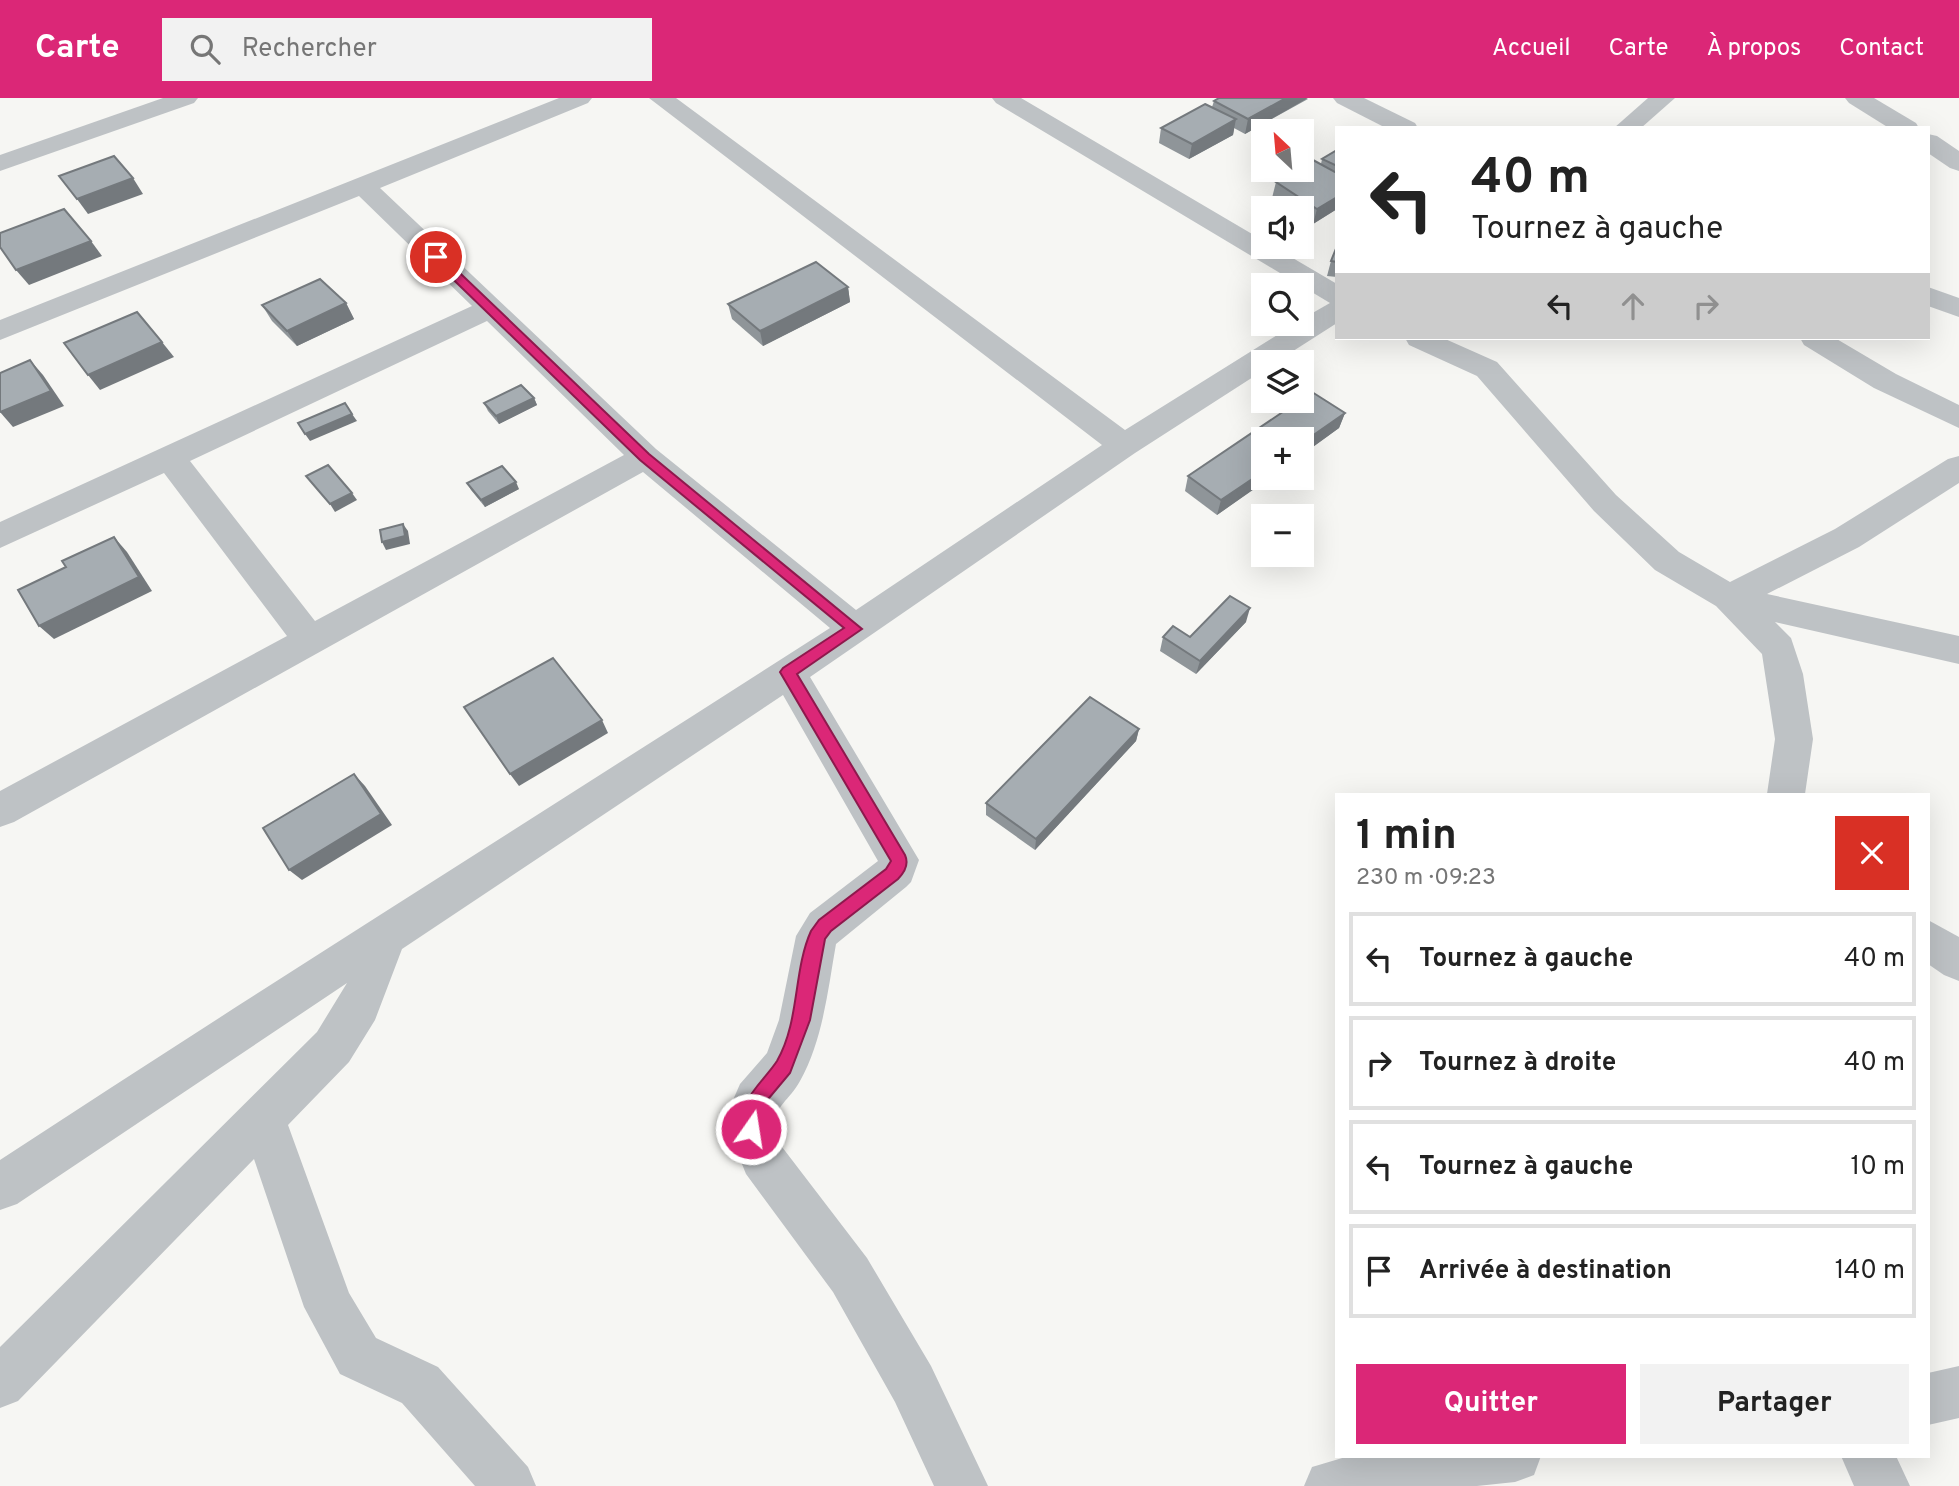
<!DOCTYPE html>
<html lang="fr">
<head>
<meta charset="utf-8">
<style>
  body { margin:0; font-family:Overpass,sans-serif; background:#f2f2f2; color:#222; height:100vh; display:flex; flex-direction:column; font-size:26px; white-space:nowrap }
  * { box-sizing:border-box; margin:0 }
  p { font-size:23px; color:#767676 }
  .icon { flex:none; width:38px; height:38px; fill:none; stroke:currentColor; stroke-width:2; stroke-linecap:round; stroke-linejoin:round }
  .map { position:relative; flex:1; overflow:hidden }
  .sheet { position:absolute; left:1335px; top:695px; width:595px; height:665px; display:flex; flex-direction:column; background:#fff; border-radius:0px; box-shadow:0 7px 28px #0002 }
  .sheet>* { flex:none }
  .hud { position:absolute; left:1335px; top:28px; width:595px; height:214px; border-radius:0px; box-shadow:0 7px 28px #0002; background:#fff; color:#222; overflow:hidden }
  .needle { width:46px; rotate:334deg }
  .tools { position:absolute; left:1251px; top:21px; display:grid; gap:14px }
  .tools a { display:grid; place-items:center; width:63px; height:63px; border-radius:0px; background:#fff; box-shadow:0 7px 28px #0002; font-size:35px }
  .pin { position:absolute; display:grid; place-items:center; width:60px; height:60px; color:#fff; margin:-30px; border:4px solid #fff; border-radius:50%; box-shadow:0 2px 7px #0007 }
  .me { position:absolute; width:77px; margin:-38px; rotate:13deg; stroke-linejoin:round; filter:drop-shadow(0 0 5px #0008) }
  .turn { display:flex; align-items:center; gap:24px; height:147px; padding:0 21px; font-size:32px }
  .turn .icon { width:91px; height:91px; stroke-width:2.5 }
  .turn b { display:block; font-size:49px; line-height:60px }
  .lanes { display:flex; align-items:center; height:66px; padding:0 21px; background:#0003; justify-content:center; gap:35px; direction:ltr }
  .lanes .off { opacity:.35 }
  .round { display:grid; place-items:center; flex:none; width:74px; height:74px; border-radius:0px; background:#f2f2f2 }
  .overview { display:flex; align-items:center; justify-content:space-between; height:119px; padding:0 21px }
  h1 { font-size:42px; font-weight:700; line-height:52px }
  .action { display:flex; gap:14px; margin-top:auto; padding:14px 21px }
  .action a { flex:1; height:80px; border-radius:0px; background:#db2777; color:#fff; font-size:28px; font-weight:700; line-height:80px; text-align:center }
  .action a+a { background:#f2f2f2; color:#222 }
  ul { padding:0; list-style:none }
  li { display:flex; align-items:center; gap:21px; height:94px; margin:0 14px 10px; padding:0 7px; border:4px solid #e0e0e0; border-radius:0px }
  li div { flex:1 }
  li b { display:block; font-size:26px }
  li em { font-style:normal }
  header { display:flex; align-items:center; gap:42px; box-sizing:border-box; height:98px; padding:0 35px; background:#db2777; color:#fff }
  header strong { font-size:33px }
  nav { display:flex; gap:38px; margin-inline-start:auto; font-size:24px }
  .search { width:490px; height:63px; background:#f2f2f2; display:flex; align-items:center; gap:18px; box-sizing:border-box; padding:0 24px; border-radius:0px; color:#767676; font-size:26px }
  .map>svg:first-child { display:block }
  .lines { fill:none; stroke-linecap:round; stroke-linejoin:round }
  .minor { fill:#bec2c5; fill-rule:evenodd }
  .wall { fill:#8f9599 }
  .shaded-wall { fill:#74797d }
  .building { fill:#a6adb2; stroke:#74797d; stroke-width:2 }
  .route { fill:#db2777; stroke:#8e194d; stroke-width:2 }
</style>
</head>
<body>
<header>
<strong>Carte</strong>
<div class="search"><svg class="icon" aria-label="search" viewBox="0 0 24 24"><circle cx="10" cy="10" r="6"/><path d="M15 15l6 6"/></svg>Rechercher</div>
<nav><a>Accueil</a><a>Carte</a><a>À propos</a><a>Contact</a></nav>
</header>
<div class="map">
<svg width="1959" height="1388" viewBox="0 0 1959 1388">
  <rect width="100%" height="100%" fill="#f6f6f3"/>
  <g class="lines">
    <!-- minor -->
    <g class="minor">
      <polygon points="163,0 198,0 194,5 0,73 0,57"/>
      <path d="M559 0H592L588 5 380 90 656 351 856 512 1102 347 649 0H676L1125 332 1295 226H1302V221L1330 205 996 5 992 0H1021L1264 143V149H1274L1337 186V225L1276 264H1264V272L1135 355 810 579 919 762 911 784 906 789 836 846C828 891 823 942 800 983 786 1008 766 1011 779 1045L867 1160 931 1268 988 1388H934L895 1304 833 1194 746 1076 728 1031 733 1002 740 986 767 955 779 922 796 838 810 815 878 763 783 597 402 851 375 922 349 964 288 1027 349 1195 376 1240 438 1269 528 1369 536 1388H475L402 1305 340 1276 304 1209 254 1061 18 1303 0 1310V1249L317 934 347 885 17 1106 0 1112V1062C275 882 554 707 830 530L643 374 14 724 0 729V693L287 538 164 375 0 450V424L472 208 359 98 0 242V222ZM487 223 624 357 315 523 190 363Z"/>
      <polygon points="1333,0 1364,0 1415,25 1418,30 1386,30 1337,5"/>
      <polygon points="1648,0 1675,0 1641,30 1614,30"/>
      <polygon points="1845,0 1874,0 1916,25 1919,30 1889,30 1849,5"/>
      <polygon points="1928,36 1937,38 1959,53 1959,73 1950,70 1928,55"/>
      <polygon points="1928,189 1959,200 1959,219 1928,208"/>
      <polygon points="1405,240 1443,240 1497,264 1616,397 1679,454 1730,484 1835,431 1948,361 1959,358 1959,385 1859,449 1767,496 1959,538 1959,566 1775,524 1791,540 1803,576 1813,641 1805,696 1767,696 1775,641 1762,556 1716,508 1655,472 1594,413 1477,278 1409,247"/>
      <polygon points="1800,240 1835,240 1896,276 1959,307 1959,330 1874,290 1804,247"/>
      <polygon points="1928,822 1959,839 1959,883 1944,877 1928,866"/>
      <polygon points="1959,1268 1959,1320 1928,1327 1928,1275"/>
      <polygon points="1349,1358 1541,1358 1534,1377 1515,1384 1477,1388 1304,1388 1312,1369"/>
      <polygon points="1841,1358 1896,1358 1910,1388 1854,1388"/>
    </g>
  </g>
  <!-- wall -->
  <g class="wall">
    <polygon points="1308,1 1245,36 1234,30 1233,37 1189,61 1159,45 1161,30 1212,9 1214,3"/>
    <polygon points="1337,52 1337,111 1313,126 1302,119 1302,110 1289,110 1272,100 1276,84 1321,66 1322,61"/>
    <polygon points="1337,148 1337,179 1327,178 1331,163"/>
    <polygon points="848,189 850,204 763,248 732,221 728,206"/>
    <polygon points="346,205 354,221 297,248 272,223 262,207"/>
    <polygon points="534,300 537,307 499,326 488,313 484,305"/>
    <polygon points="1345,315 1339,330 1217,417 1185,393 1188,378"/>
    <polygon points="467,385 519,391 485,409 471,392"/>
    <polygon points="1246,524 1196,576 1160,553 1163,539 1190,539"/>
    <polygon points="1139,631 1136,643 1035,752 986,717 986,705"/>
  </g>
  <!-- shaded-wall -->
  <g class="shaded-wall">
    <polygon points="1286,0 1308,0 1245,36 1248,21"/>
    <polygon points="1236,21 1233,37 1189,61 1192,46"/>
    <polygon points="133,80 143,96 88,116 77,101"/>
    <polygon points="1337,99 1337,111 1313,126 1317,111"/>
    <polygon points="91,143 102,158 29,187 16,172"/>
    <polygon points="848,189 850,204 763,248 760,233"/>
    <polygon points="346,205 354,221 297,248 287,233"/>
    <polygon points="162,244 174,259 100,292 88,277"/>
    <polygon points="30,262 43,277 64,308 13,329 0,314"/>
    <polygon points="534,300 537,307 499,326 496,318"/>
    <polygon points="1345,315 1339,330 1302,357 1302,345"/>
    <polygon points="352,316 357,323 310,343 305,336"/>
    <polygon points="1264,373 1264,380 1270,380 1217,417 1221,402"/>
    <polygon points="516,384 519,391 485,409 481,402"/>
    <polygon points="352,395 357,402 335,414 330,406"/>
    <polygon points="403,426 408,433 410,446 386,452 382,444"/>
    <polygon points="114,439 127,454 152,493 54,541 39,528"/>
    <polygon points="1250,510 1246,524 1196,576 1200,563"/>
    <polygon points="602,622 608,635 519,688 510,676"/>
    <polygon points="1139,631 1136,643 1035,752 1036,741"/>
    <polygon points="354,676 365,688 392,727 302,782 289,772"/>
  </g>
  <!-- building -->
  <g class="building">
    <polygon points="1219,0 1286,0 1248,21 1214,3"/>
    <polygon points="1205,6 1236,21 1192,46 1161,30"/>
    <polygon points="1337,52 1337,68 1322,61"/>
    <polygon points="114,58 133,80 77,101 59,78"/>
    <polygon points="1313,62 1337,75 1337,99 1317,111 1276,84 1297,72 1302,72 1302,69"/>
    <polygon points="64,111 91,143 16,172 0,149 0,135"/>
    <polygon points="1337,148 1337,164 1331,163"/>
    <polygon points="816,164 848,189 760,233 728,206"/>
    <polygon points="320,181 346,205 287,233 262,207"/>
    <polygon points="137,214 162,244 88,277 64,245"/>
    <polygon points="30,262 51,293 0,314 0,275"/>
    <polygon points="521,287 534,300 496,318 484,305"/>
    <polygon points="1312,294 1345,315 1302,345 1302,341 1264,341 1264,373 1221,402 1188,378 1299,303 1302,303 1302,301"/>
    <polygon points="345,305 352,316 305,336 298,325"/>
    <polygon points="328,367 352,395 330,406 306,378"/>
    <polygon points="502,368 516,384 481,402 467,385"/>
    <polygon points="403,426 405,438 382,444 380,432"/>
    <polygon points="114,439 139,479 39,528 18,492 66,469 62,463"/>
    <polygon points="1230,498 1250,510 1200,563 1163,539 1173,528 1190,539"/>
    <polygon points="553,560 602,622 510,676 464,609"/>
    <polygon points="1090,599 1139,631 1036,741 986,705"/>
    <polygon points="354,676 381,716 289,772 263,730"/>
  </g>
  <!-- route -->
  <path class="route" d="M432 156H440L649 356 862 531 797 576 905 757C909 766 905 774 898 781L831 833 825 841 810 922 790 975 764 1006 758 1038 751 1041 745 1038C732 1006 762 986 777 963 800 923 793 873 811 833L819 822 886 771 891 763 780 574 783 570 844 530 640 362 432 161Z"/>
</svg>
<div class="tools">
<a><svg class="needle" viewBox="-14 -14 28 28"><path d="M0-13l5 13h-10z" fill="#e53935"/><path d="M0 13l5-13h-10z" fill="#767676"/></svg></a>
<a><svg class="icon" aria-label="sound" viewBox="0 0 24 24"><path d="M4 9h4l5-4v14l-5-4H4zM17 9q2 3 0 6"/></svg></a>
<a><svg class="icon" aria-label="search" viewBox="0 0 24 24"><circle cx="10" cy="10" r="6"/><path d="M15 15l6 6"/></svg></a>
<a><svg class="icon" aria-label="layers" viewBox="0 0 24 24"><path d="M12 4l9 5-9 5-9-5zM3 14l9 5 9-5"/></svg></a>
<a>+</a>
<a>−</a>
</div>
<div class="pin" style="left:436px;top:159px;background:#d93025"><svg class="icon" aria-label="arrive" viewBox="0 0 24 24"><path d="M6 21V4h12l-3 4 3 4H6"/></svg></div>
<svg class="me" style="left:751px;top:1031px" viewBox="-20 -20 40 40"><circle r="17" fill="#db2777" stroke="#fff" stroke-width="3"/><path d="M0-11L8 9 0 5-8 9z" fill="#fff"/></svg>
<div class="hud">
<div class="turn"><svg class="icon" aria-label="left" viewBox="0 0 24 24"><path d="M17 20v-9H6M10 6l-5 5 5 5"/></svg><div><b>40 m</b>Tournez à gauche</div></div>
<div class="lanes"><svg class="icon" aria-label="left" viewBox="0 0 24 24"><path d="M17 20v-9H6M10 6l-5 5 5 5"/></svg><svg class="icon off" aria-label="ahead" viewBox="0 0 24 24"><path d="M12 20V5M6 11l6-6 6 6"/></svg><svg class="icon off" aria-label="right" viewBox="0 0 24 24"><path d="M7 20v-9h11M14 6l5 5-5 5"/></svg></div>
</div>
<section class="sheet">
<div class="overview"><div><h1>1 min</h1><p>230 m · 09:23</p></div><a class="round" style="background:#d93025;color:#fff"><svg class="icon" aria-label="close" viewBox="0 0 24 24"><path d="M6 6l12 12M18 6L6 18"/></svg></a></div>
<ul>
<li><svg class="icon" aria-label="left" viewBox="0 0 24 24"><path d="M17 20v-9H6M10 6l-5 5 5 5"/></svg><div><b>Tournez à gauche</b></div><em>40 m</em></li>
<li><svg class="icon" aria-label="right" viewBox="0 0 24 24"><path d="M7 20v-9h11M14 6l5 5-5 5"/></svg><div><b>Tournez à droite</b></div><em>40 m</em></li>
<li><svg class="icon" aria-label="left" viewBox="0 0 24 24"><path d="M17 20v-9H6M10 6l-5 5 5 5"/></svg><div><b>Tournez à gauche</b></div><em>10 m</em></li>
<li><svg class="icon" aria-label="arrive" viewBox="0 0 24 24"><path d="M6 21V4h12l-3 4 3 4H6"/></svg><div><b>Arrivée à destination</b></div><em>140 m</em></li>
</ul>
<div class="action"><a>Quitter</a><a>Partager</a></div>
</section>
</div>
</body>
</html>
